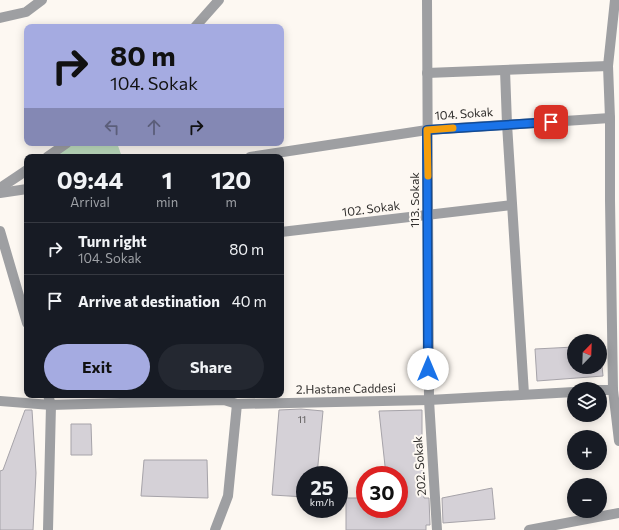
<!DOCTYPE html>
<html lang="en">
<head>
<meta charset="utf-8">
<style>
  body { margin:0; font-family:Commissioner,sans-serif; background:#242831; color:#f1f3f6; height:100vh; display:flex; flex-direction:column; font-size:15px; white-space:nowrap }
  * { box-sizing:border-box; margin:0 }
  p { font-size:13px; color:#9ea1a6 }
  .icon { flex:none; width:22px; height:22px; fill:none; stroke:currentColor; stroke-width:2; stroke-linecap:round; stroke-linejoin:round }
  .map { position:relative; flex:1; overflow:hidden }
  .panel { position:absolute; left:24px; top:154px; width:260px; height:244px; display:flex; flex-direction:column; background:#171b24; border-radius:8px; box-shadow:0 2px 10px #0003 }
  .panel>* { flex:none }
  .top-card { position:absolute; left:24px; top:24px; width:260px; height:122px; border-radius:8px; box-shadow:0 2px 10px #0003; background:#a5abe1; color:#111; overflow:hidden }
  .needle { width:26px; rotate:23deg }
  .tools { position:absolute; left:567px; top:334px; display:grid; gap:8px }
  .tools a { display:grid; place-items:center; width:40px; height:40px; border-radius:50%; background:#171b24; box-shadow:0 2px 10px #0003; font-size:20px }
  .speed { position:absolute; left:296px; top:466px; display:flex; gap:8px; font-size:20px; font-weight:700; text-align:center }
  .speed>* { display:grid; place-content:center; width:52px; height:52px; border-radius:50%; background:#171b24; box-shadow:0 2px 10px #0003; line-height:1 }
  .speed small { font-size:10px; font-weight:400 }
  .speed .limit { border:6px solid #d22; background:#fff; color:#111 }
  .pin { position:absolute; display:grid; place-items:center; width:34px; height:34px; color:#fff; margin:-17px; border-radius:8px; box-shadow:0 2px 6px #0006 }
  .me { position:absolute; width:44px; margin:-22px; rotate:0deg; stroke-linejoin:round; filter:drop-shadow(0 0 3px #0008) }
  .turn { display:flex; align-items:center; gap:14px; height:84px; padding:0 20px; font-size:18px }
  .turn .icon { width:52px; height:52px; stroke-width:2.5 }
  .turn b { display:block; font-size:28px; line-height:34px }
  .lanes { display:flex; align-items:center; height:38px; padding:0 20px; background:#0003; justify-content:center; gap:20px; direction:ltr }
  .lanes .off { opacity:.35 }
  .eta { display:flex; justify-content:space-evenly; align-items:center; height:68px; text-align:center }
  .eta b { font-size:24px; font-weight:700; line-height:28px }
  .button { display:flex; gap:8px; margin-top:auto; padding:8px 20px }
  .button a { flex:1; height:46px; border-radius:24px; background:#a5abe1; color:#111; font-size:16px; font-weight:700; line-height:46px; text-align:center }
  .button a+a { background:#242831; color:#f1f3f6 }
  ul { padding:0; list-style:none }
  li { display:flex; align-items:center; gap:12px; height:52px; padding:0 20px; border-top:1px solid #363941 }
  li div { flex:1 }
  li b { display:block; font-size:15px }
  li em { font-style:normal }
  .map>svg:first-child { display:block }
  .green { fill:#bddcbe }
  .building { fill:#d5d1d7; stroke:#a6a3a9 }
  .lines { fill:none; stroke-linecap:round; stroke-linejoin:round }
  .street { stroke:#9e9fa2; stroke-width:10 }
  .route-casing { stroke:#114b97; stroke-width:10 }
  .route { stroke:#1a73e8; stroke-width:7 }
  .slow { stroke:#f59e0b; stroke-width:7 }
  .labels { text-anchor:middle; stroke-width:4; stroke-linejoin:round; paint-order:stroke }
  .number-label { font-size:10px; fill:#585656 }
  .street-label { font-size:12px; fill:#2f2d2b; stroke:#fdf8f2 }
</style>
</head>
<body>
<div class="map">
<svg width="619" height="530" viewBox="0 0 619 530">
  <rect width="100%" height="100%" fill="#fdf8f2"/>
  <!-- green -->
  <polygon class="green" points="65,143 117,143 122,157 61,157 58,148"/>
  <!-- building -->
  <g class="building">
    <polygon points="600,346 603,376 537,381 535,349 574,347 574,367 600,367"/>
    <polygon points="301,409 323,411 317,475 305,475 305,497 272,495 279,410"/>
    <polygon points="25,410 32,410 36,473 33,530 0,530 0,471 3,470"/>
    <polygon points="422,410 422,471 423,471 424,498 429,498 430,525 426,525 426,530 346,530 346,498 365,498 365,509 399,509 399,475 386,475 379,411"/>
    <polygon points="71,424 91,424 92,455 71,455"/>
    <polygon points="144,460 207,460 208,498 141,496"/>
    <polygon points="492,488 495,519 443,523 442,498"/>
  </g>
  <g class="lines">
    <!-- street -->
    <g class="street">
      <polyline points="427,0 429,400 437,530"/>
      <polyline points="615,0 608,66 610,118 610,200 613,390 619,441"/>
      <polyline points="0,18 26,12 42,0"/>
      <polyline points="195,27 219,0"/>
      <polyline points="505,70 507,124 524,394"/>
      <polyline points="427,73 608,66"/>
      <polyline points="47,157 67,143"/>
      <polyline points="250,157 427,130 610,118"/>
      <polyline points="0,188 27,170"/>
      <polyline points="0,193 27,189"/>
      <polyline points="0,231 27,323"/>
      <polyline points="281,232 512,205"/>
      <polyline points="600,390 613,390"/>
      <polyline points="48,395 51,405 48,530"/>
      <polyline points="0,401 51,405 224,400 237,404 429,400 574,392"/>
      <polyline points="215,530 228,496 237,404"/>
      <polyline points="529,530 619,513"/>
    </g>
  </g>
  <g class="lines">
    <!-- route casing -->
    <g class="route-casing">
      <polyline id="route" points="428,369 427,130 551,122"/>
    </g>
    <!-- route -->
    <use href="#route" class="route"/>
    <!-- slow -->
    <polyline class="slow" points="428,176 427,130 453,128"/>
  </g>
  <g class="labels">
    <!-- number labels -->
    <g class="number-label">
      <text x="302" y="423">11</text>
    </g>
    <!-- street labels -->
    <g class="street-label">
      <text transform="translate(464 114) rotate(-4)" y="4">104. Sokak</text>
      <text transform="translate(415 200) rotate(-90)" y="4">113. Sokak</text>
      <text transform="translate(371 209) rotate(-7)" y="4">102. Sokak</text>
      <text transform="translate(346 389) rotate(-1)" y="4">2.Hastane Caddesi</text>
      <text transform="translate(420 466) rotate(-94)" y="4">202. Sokak</text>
    </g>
  </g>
</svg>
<div class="tools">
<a><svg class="needle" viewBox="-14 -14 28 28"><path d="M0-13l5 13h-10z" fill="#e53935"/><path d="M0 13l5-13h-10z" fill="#9ea1a6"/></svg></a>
<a><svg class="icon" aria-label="layers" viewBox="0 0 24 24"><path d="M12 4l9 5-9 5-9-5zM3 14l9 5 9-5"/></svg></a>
<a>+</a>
<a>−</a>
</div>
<div class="speed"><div>25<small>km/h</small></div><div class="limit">30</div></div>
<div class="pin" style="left:551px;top:122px;background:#d93025"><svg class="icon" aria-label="arrive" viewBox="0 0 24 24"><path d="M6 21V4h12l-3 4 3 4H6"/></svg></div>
<svg class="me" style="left:428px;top:369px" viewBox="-20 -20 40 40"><circle r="19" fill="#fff"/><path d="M0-13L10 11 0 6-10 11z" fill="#1a73e8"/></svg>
<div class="top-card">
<div class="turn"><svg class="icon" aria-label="right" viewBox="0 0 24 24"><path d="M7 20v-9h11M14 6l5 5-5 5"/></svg><div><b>80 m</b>104. Sokak</div></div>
<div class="lanes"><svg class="icon off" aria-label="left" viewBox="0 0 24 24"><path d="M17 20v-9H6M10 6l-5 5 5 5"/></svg><svg class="icon off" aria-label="ahead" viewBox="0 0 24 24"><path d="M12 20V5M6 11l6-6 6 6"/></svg><svg class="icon" aria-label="right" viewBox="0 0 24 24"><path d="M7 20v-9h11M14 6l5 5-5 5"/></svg></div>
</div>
<section class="panel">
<div class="eta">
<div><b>09:44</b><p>Arrival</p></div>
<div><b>1</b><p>min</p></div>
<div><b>120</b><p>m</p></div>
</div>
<ul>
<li><svg class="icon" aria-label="right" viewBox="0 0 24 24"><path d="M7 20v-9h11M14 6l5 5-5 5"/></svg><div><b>Turn right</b><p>104. Sokak</p></div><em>80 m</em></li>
<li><svg class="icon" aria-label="arrive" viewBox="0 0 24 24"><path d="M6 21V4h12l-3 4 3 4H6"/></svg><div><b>Arrive at destination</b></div><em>40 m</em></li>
</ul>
<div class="button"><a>Exit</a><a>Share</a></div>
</section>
</div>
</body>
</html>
